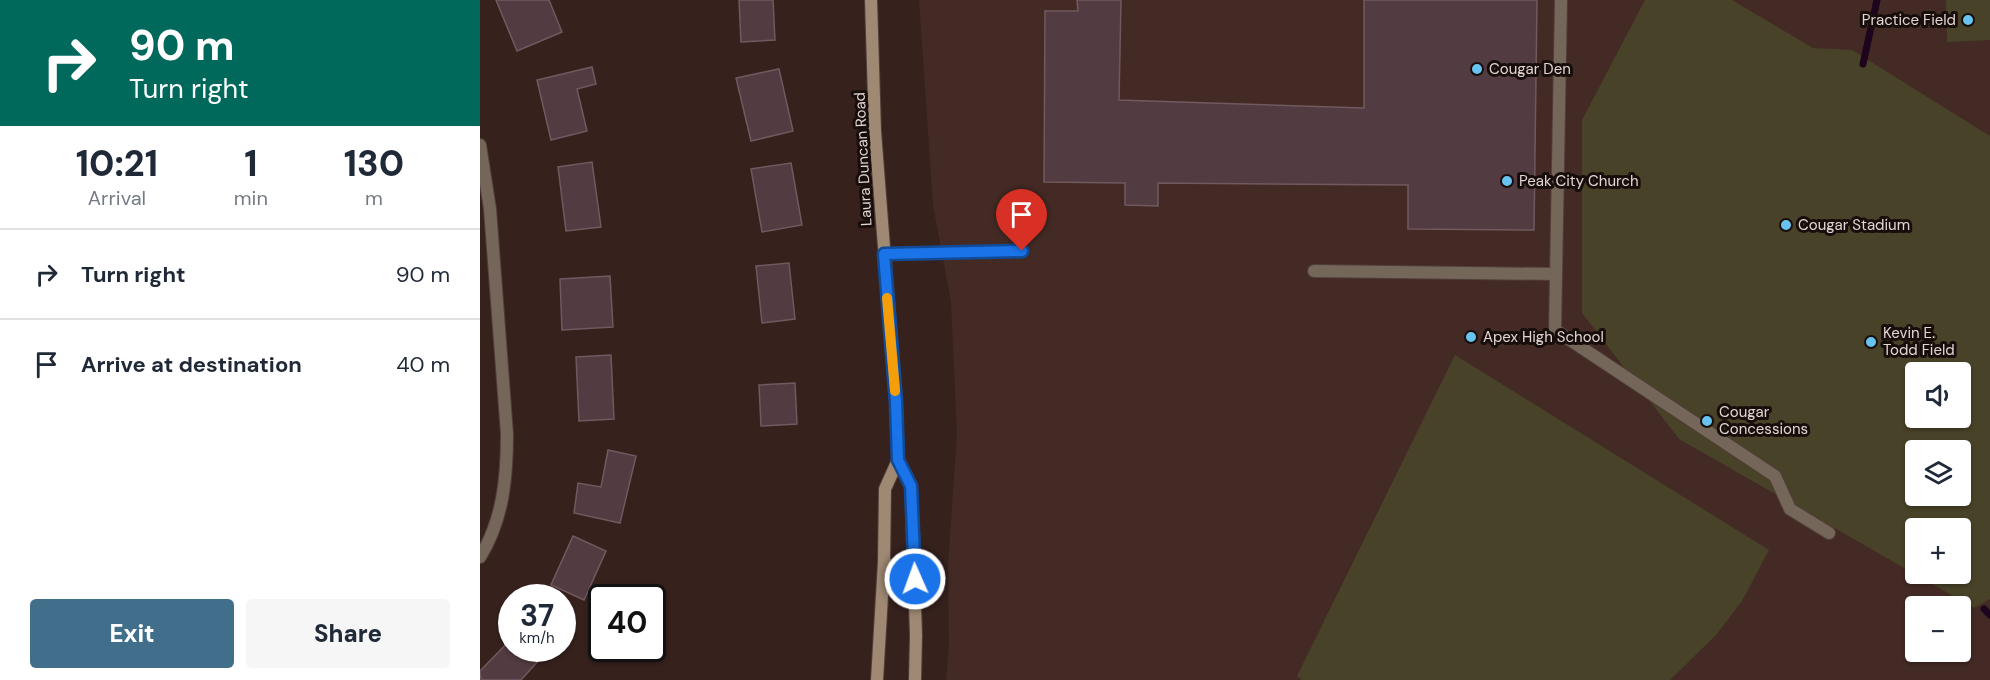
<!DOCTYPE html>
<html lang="en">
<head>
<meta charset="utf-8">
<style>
  body { margin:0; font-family:"DM Sans",sans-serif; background:#f6f6f7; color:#1f2937; height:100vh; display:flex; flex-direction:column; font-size:22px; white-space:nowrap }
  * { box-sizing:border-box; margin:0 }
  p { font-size:20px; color:#747a83 }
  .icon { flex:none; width:33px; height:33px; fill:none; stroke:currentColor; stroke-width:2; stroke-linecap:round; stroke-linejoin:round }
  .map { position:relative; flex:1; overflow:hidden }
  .side { display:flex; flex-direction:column; background:#fff; width:480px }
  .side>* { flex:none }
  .guide { background:#00695c; color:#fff; overflow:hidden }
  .buttons { position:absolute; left:1425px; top:362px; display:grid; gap:12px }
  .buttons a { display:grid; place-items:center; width:66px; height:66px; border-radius:6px; background:#fff; box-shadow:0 2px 4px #0004; font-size:30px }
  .speed { position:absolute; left:18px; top:584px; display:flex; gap:12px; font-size:30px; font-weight:700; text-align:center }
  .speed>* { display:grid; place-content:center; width:78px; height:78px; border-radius:50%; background:#fff; box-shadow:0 2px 4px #0004; line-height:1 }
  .speed small { font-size:15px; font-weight:400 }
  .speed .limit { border:3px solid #111; border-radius:9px; background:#fff; color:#111 }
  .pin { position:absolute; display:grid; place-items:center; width:51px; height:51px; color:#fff; margin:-62px -26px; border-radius:50% 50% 50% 0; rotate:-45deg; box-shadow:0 0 6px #0007 }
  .pin .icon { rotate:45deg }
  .me { position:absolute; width:66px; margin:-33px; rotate:358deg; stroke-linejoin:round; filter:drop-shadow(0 0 4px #0008) }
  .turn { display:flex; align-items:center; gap:21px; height:126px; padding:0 30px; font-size:27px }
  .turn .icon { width:78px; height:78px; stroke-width:2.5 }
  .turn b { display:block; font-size:42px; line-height:51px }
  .eta { display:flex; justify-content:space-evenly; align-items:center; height:102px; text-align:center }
  .eta b { font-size:36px; font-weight:800; line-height:42px }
  .button { display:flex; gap:12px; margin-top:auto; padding:12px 30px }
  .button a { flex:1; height:69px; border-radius:6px; background:#406e8b; color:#fff; font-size:24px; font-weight:800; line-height:69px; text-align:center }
  .button a+a { background:#f6f6f7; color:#1f2937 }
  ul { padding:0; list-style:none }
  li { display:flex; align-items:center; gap:18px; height:90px; padding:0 30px; border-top:2px solid #e0e1e3 }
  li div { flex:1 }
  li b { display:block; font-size:22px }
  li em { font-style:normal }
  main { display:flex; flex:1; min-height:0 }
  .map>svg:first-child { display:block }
  .built { fill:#442a24; fill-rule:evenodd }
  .green { fill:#484228; fill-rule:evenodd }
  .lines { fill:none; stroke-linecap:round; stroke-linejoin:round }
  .stream { stroke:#1e051e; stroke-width:7 }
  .building { fill:#523b41; stroke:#71595f; stroke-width:1.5 }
  .lane-casing { stroke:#523e3a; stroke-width:14 }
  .street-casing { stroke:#523e3a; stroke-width:14 }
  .secondary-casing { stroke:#523e3a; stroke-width:14 }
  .lane { stroke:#746658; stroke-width:12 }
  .street { stroke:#746658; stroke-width:12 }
  .secondary { stroke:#9f8973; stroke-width:12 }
  .route-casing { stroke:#114b97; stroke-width:15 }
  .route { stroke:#1a73e8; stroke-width:10 }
  .slow { stroke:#f59e0b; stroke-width:10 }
  .poi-dot { fill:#69c3f1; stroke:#170e0b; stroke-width:2 }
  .labels { text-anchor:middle; stroke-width:6; stroke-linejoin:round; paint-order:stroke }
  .poi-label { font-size:15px; fill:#e3d5d1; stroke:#170e0b; text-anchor:start }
  .street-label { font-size:15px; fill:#e3d5d1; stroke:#170e0b }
</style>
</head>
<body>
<main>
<section class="side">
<div class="guide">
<div class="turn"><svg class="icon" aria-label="right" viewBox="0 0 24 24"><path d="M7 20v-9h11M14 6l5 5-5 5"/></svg><div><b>90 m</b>Turn right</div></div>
</div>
<div class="eta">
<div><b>10:21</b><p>Arrival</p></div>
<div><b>1</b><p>min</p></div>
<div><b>130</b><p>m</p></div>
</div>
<ul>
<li><svg class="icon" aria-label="right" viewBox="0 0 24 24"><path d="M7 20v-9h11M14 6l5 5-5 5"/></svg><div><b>Turn right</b></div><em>90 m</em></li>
<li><svg class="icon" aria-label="arrive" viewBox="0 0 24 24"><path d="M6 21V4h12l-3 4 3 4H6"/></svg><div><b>Arrive at destination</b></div><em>40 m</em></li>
</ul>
<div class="button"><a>Exit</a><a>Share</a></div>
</section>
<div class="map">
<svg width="1510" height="680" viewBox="0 0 1510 680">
  <rect width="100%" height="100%" fill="#36211d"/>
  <!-- built -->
  <path class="built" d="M439 0H1510V680H466L469 644 468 565 477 434 471 302 453 205ZM1436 372H1480V417H1436ZM1436 450H1480V495H1436ZM1436 528H1480V573H1436ZM1436 606H1480V651H1436Z"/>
  <!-- green -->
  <g class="green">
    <path d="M1165 0H1252L1333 48 1372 50 1510 136V599L1494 608 1199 439 1102 313V120ZM1436 372H1480V417H1436ZM1436 450H1480V495H1436ZM1436 528H1480V573H1436Z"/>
    <polygon points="1466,0 1510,0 1510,40 1467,42"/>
    <polygon points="975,355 1289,550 1262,601 1236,635 1190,680 822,680 817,676"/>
  </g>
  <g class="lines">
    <!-- stream -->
    <g class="stream">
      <polyline points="1383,64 1397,0"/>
      <polyline points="1504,609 1510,615"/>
    </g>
  </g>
  <!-- building -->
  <g class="building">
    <polygon points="16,0 69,0 82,32 37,51"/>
    <polygon points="259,0 293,0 295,40 261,42"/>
    <polygon points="597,0 641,0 639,100 884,108 884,0 1057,0 1054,230 928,229 928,185 678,183 678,206 645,205 645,183 564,182 565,11 598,11"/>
    <polygon points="112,67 116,84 97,89 107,131 71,140 57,80"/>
    <polygon points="299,69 313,131 271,141 256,78"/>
    <polygon points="112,162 121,227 86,231 78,167"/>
    <polygon points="311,163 322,225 282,232 271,169"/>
    <polygon points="309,263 315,319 282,323 276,266"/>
    <polygon points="130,276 133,327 82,330 80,279"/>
    <polygon points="131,355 134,419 99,421 96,357"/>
    <polygon points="315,383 317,424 281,426 279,385"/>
    <polygon points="128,450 156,456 140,523 94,513 98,483 121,487"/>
    <polygon points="93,536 126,551 104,600 71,585"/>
    <polygon points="32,638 32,648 69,649 41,680 1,680 0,671"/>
  </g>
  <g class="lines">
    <!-- lane casing -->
    <g class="lane-casing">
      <polyline id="lane" points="404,254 542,251"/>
    </g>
    <!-- street casing -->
    <g class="street-casing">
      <g id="street">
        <polyline points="1081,0 1075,330 1295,476 1310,509 1349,533"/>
        <path d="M0 145 10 209 27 434C27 478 23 520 0 557"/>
        <polyline points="834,271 1075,274"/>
      </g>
    </g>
    <!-- secondary casing -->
    <g class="secondary-casing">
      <g id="secondary">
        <polyline points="391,0 395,131 416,402 418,460 405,489 404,562 397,680"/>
        <polyline points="418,460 431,486 436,635 435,680"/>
        <path d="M404 562C419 570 426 582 433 597"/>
      </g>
    </g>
    <!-- lane -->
    <use href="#lane" class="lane"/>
    <!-- street -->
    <use href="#street" class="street"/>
    <!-- secondary -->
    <use href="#secondary" class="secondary"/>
  </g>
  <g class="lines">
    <!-- route casing -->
    <g class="route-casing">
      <polyline id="route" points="435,579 431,486 418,460 416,402 404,254 542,251"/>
    </g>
    <!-- route -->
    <use href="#route" class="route"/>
    <!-- slow -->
    <polyline class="slow" points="407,298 415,391"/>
  </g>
  <!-- markers -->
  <g class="poi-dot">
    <circle cx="1488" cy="20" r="6"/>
    <circle cx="997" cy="69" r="6"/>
    <circle cx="1027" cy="181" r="6"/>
    <circle cx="1306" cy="225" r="6"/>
    <circle cx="991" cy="337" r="6"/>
    <circle cx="1391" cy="342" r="6"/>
    <circle cx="1227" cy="421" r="6"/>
  </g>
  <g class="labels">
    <!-- poi labels -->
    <g class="poi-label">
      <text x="1476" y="25" text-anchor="end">Practice Field</text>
      <text x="1009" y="74">Cougar Den</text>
      <text x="1039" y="186">Peak City Church</text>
      <text x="1318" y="230">Cougar Stadium</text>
      <text x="1403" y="338">Kevin E.<tspan x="1403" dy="17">Todd Field</tspan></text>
      <text x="1003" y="342">Apex High School</text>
      <text x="1239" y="417">Cougar<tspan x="1239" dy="17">Concessions</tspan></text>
    </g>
    <!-- street labels -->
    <g class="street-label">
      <text transform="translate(383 159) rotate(-93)" y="5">Laura Duncan Road</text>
    </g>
  </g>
</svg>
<div class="buttons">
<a><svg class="icon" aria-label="sound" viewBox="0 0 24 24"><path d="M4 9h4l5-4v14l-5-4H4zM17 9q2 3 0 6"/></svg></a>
<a><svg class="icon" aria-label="layers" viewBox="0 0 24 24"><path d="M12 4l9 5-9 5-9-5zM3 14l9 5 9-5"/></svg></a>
<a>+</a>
<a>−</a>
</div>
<div class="speed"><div>37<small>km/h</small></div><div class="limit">40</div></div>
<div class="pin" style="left:542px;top:251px;background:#d93025"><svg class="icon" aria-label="arrive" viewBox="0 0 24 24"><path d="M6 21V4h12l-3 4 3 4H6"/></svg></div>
<svg class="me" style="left:435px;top:579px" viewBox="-20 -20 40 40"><circle r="17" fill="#1a73e8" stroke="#fff" stroke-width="3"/><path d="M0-11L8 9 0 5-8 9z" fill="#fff"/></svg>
</div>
</main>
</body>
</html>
